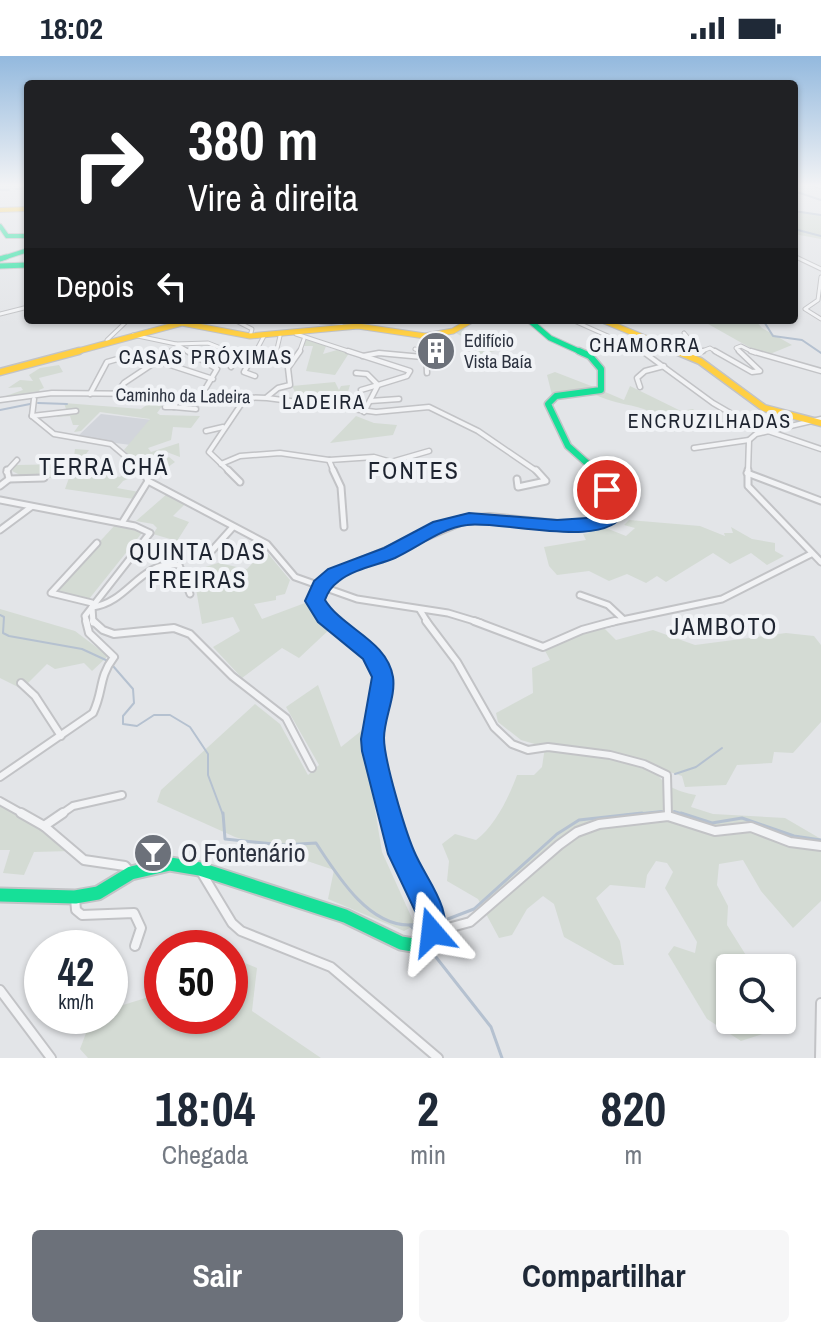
<!DOCTYPE html>
<html lang="pt">
<head>
<meta charset="utf-8">
<style>
  body { margin:0; font-family:"Archivo Narrow",sans-serif; background:#f6f6f7; color:#1f2937; height:100vh; display:flex; flex-direction:column; font-size:30px; white-space:nowrap }
  * { box-sizing:border-box; margin:0 }
  p { font-size:26px; color:#747a83 }
  .icon { flex:none; width:44px; height:44px; fill:none; stroke:currentColor; stroke-width:2; stroke-linecap:round; stroke-linejoin:round }
  .map { position:relative; height:1002px; overflow:hidden }
  .details { display:flex; flex-direction:column; background:#fff; flex:1 }
  .details>* { flex:none }
  .top-card { position:absolute; left:24px; top:24px; width:774px; height:244px; border-radius:8px; box-shadow:0 2px 6px #0004; background:#202124; color:#fff; overflow:hidden }
  .tools { position:absolute; left:716px; top:898px; display:grid; gap:16px }
  .tools a { display:grid; place-items:center; width:80px; height:80px; border-radius:8px; background:#fff; box-shadow:0 2px 6px #0004; font-size:40px }
  .speed { position:absolute; left:24px; top:874px; display:flex; gap:16px; font-size:40px; font-weight:700; text-align:center }
  .speed>* { display:grid; place-content:center; width:104px; height:104px; border-radius:50%; background:#fff; box-shadow:0 2px 6px #0004; line-height:1 }
  .speed small { font-size:20px; font-weight:400 }
  .speed .limit { border:12px solid #d22; background:#fff; color:#111 }
  .pin { position:absolute; display:grid; place-items:center; width:68px; height:68px; color:#fff; margin:-34px; border:4px solid #fff; border-radius:50%; box-shadow:0 2px 8px #0007 }
  .me { position:absolute; width:88px; margin:-44px; rotate:343deg; stroke-linejoin:round; filter:drop-shadow(0 0 6px #0008) }
  .turn { display:flex; align-items:center; gap:28px; height:168px; padding:0 32px; font-size:36px }
  .turn .icon { width:104px; height:104px; stroke-width:2.5 }
  .turn b { display:block; font-size:56px; line-height:68px }
  .then { display:flex; align-items:center; height:76px; padding:0 32px; background:#0003; gap:16px; font-size:30px }
  .eta { display:flex; justify-content:space-evenly; align-items:center; height:136px; text-align:center }
  .eta b { font-size:48px; font-weight:700; line-height:56px }
  .primary-button { display:flex; gap:16px; margin-top:auto; padding:16px 32px }
  .primary-button a { flex:1; height:92px; border-radius:8px; background:#6c717a; color:#fff; font-size:32px; font-weight:700; line-height:92px; text-align:center }
  .primary-button a+a { background:#f6f6f7; color:#1f2937 }
  .status { display:flex; justify-content:space-between; align-items:center; height:56px; padding:0 40px; background:#fff; direction:ltr }
  .status svg { height:22px; fill:currentColor }
  .map>svg:first-child { display:block }
  .built { fill:#d2d5db }
  .green { fill:#d4dbd4 }
  .lines { fill:none; stroke-linecap:round; stroke-linejoin:round }
  .stream-far1 { stroke:#b5c1d0; stroke-width:2 }
  .stream { stroke:#b5c1d0; stroke-width:3 }
  .street-far5-casing { stroke:#c2c3c6; stroke-width:4 }
  .street-far4-casing { stroke:#c2c3c6; stroke-width:5 }
  .street-far3-casing { stroke:#c2c3c6; stroke-width:7 }
  .street-far2-casing { stroke:#c2c3c6; stroke-width:9 }
  .street-far1-casing { stroke:#c2c3c6; stroke-width:10 }
  .street-casing { stroke:#c2c3c6; stroke-width:12 }
  .fast-far5-casing { stroke:#c2c3c6; stroke-width:6 }
  .fast-far4-casing { stroke:#c2c3c6; stroke-width:7 }
  .fast-far3-casing { stroke:#c2c3c6; stroke-width:9 }
  .fast-far2-casing { stroke:#c2c3c6; stroke-width:12 }
  .fast-far1-casing { stroke:#c2c3c6; stroke-width:14 }
  .fast-casing { stroke:#c2c3c6; stroke-width:17 }
  .slow-far2-casing { stroke:#c2c3c6; stroke-width:6 }
  .slow-far1-casing { stroke:#c2c3c6; stroke-width:7 }
  .slow-casing { stroke:#c2c3c6; stroke-width:9 }
  .jam-far1-casing { stroke:#c2c3c6; stroke-width:12 }
  .jam-casing { stroke:#c2c3c6; stroke-width:14 }
  .street-far5 { stroke:#f2f3f5; stroke-width:2 }
  .street-far4 { stroke:#f2f3f5; stroke-width:3 }
  .street-far3 { stroke:#f2f3f5; stroke-width:4 }
  .street-far2 { stroke:#f2f3f5; stroke-width:5 }
  .street-far1 { stroke:#f2f3f5; stroke-width:6 }
  .street { stroke:#f2f3f5; stroke-width:8 }
  .fast-far5 { stroke:#16e098; stroke-width:4 }
  .fast-far4 { stroke:#16e098; stroke-width:5 }
  .fast-far3 { stroke:#16e098; stroke-width:6 }
  .fast-far2 { stroke:#16e098; stroke-width:8 }
  .fast-far1 { stroke:#16e098; stroke-width:10 }
  .fast { stroke:#16e098; stroke-width:13 }
  .slow-far2 { stroke:#ffcf43; stroke-width:4 }
  .slow-far1 { stroke:#ffcf43; stroke-width:5 }
  .slow { stroke:#ffcf43; stroke-width:6 }
  .jam-far1 { stroke:#f24e42; stroke-width:8 }
  .jam { stroke:#f24e42; stroke-width:10 }
  .route { fill:#1a73e8; stroke:#114b97; stroke-width:2 }
  .labels { text-anchor:middle; stroke-width:8; stroke-linejoin:round; paint-order:stroke }
  .far-poi-label { font-size:18px; fill:#2c323f; stroke:#f1f3f6; text-anchor:start }
  .far-street-label { font-size:18px; fill:#2c323f; stroke:#f1f3f6 }
  .far-neighbourhood-label { font-size:20px; letter-spacing:2px; fill:#1e2430; stroke:#f1f3f6 }
  .neighbourhood-label { font-size:24px; letter-spacing:2px; fill:#1e2430; stroke:#f1f3f6 }
  .near-poi-label { font-size:26px; fill:#2c323f; stroke:#f1f3f6; text-anchor:start }
</style>
</head>
<body>
<div class="status"><b>18:02</b><svg viewBox="0 0 49 12"><path d="M0 12V9h3v3zM5 12V6h3v6zM10 12V3h3v9zM15 12V0h3v12zM26 1h20v11H26zM47 4h2v5h-2z"/></svg></div>
<div class="map">
<svg width="821" height="1002" viewBox="0 0 821 1002">
  <rect width="100%" height="100%" fill="#e3e5e8"/>
  <!-- built -->
  <polygon class="built" points="101,358 161,365 131,389 76,382"/>
  <!-- green -->
  <g class="green">
    <polygon points="794,155 821,159 821,183 794,178"/>
    <polygon points="701,264 755,264 762,272 792,289 765,300"/>
    <polygon points="461,271 475,282 497,281 506,293 475,299 467,283 452,275"/>
    <polygon points="306,284 326,290 323,298 337,294 349,297 335,319 306,315 313,290 302,290"/>
    <polygon points="59,309 63,316 39,322 44,332 39,334 42,338 0,342 23,334 21,331 8,332 20,324 33,325 29,319 40,312"/>
    <polygon points="555,316 599,333 552,339 547,319"/>
    <polygon points="335,326 339,334 341,330 350,329 347,339 332,340 332,349 316,346 316,339 295,336 292,330"/>
    <path d="M630 330 681 355 693 353 705 365 688 369 689 374C670 370 655 355 637 351 621 347 610 346 594 338L603 335 624 344Z"/>
    <polygon points="64,347 141,353 148,348 163,349 157,357 160,359 200,360 191,372 173,371 171,384 148,392 151,396 179,387 180,401 164,395 143,406 152,411 169,401 175,406 154,421 124,394 150,363 100,356 81,375 74,376 79,369 73,369 70,360 57,361 56,357 78,356 79,353 66,353"/>
    <polygon points="356,360 374,367 397,369 393,379 330,387"/>
    <polygon points="75,393 89,394 83,402 88,406 82,414 120,421 133,411 143,417 123,425 117,432 139,436 134,443 65,433 69,422 49,422 46,418 22,420 12,415 16,409 73,408"/>
    <polygon points="167,438 185,448 173,460 189,466 177,485 153,478 157,472 153,468 136,465"/>
    <polygon points="629,464 700,470 725,480 724,477 733,477 731,471 752,483 775,487 775,495 784,500 767,509 751,497 730,508 713,497 666,526 657,520 646,527 627,518 609,525 589,515 557,519 549,510 544,491 586,484 583,478 589,477 585,472 601,470 626,480 635,472 624,469"/>
    <polygon points="116,468 145,473 89,543 54,535"/>
    <polygon points="265,494 290,524 285,538 276,540 276,544 254,548 262,563 305,547 331,572 299,602 282,592 242,622 213,591 240,575 233,561 202,568 193,515 218,507 247,513"/>
    <polygon points="0,553 75,575 108,600 92,615 84,607 55,613 47,608 22,633 0,622"/>
    <path d="M601 569 616 584 653 574 695 589 786 577 814 580 821 589V666L793 697 774 696 772 707 737 709 726 729 685 731 682 720 652 710C663 730 675 735 696 739L691 751 713 758 785 762 821 783V845L793 872 761 835 743 804 719 808 717 829 728 850 727 869 754 912H730V964H768L769 976 741 985 707 963 668 898 674 890 695 897 697 886 665 832 673 816 667 807 656 805 647 819 645 832 610 829 596 842 620 885 624 909H614L564 881 554 848 543 840 527 853 512 879 499 882 478 843 447 825 449 805 442 788 455 778 476 784C495 770 509 741 517 719H534L542 711 545 691 521 684 498 666 496 657 533 637 532 612 550 604 543 591Z"/>
    <polygon points="318,629 341,691 366,671 364,686 382,796 415,869 404,875 328,843 334,814 235,781 157,746 161,734 255,648 280,668 308,719 319,709 286,651"/>
    <polygon points="0,749 40,771 71,795 34,796 24,819 3,817 10,794 0,794"/>
    <polygon points="230,901 257,912 252,955 321,1002 88,1002 80,993 89,969 99,960 110,960 110,953 162,937 162,960 230,960"/>
  </g>
  <g class="lines">
    <!-- stream-far1 -->
    <g class="stream-far1">
      <polyline points="808,128 821,132"/>
      <polyline points="16,133 28,132"/>
      <polyline points="0,134 9,134"/>
      <polyline points="794,135 821,144"/>
      <polyline points="794,155 821,159"/>
      <polyline points="794,173 821,180"/>
      <polyline points="763,264 773,280 802,284 821,297"/>
      <polyline points="38,347 67,348"/>
      <polyline points="0,354 30,348"/>
      <polyline points="0,559 4,561 3,577 9,580 82,593 108,605"/>
      <polyline points="113,610 133,633 134,647 123,660 123,668 137,670 154,659 170,659 190,671 208,698 208,719 223,759"/>
      <polyline points="675,718 696,711 722,692"/>
      <polyline points="674,755 687,759"/>
      <polyline points="624,759 662,755"/>
    </g>
    <!-- stream -->
    <g class="stream">
      <path d="M223 757 225 783 283 789 316 787C337 819 368 870 410 869L419 879"/>
      <polyline points="681,757 712,767 742,762 794,780 821,784"/>
      <polyline points="440,866 474,853 557,778 579,764 642,757"/>
      <polyline points="410,869 426,867"/>
      <polyline points="428,891 491,971 502,1002"/>
    </g>
    <!-- street-far5 casing -->
    <g class="street-far5-casing">
      <g id="street-far5">
        <polyline points="810,128 821,131"/>
        <polyline points="794,200 800,203"/>
      </g>
    </g>
    <!-- street-far4 casing -->
    <g class="street-far4-casing">
      <g id="street-far4">
        <polyline points="796,201 821,213"/>
        <polyline points="821,221 818,244 805,253 821,263"/>
        <polyline points="0,258 28,251"/>
        <polyline points="234,264 252,273 250,280"/>
        <polyline points="572,264 646,297"/>
        <polyline points="321,266 342,267"/>
        <polyline points="684,277 699,295"/>
        <polyline points="296,278 354,297"/>
        <polyline points="133,279 176,288 191,297"/>
        <polyline points="107,284 128,264"/>
        <polyline points="176,288 208,287 233,297"/>
        <polyline points="415,293 426,297"/>
        <polyline points="169,297 178,291"/>
        <polyline points="255,297 264,280"/>
        <polyline points="274,297 275,294"/>
        <polyline points="276,297 280,280"/>
        <polyline points="299,297 304,283"/>
        <polyline points="697,297 710,292 718,297"/>
        <polyline points="741,297 736,292 741,290 755,297"/>
      </g>
    </g>
    <!-- street-far3 casing -->
    <g class="street-far3-casing">
      <g id="street-far3">
        <polyline points="187,295 217,313 201,340"/>
        <polyline points="230,295 237,300 231,311"/>
        <polyline points="275,295 272,301 276,295"/>
        <polyline points="348,295 410,315 407,320 378,329 364,356"/>
        <polyline points="426,295 427,317"/>
        <polyline points="642,295 713,347 763,376"/>
        <polyline points="715,295 752,316 760,315 739,295"/>
        <polyline points="751,295 821,315"/>
        <polyline points="363,300 379,297 444,303"/>
        <polyline points="689,300 703,295"/>
        <polyline points="158,305 213,323"/>
        <polyline points="356,317 367,318 378,329 361,334"/>
        <polyline points="255,320 244,316 256,295"/>
        <polyline points="640,331 637,322 645,315 664,310"/>
        <polyline points="90,338 107,306 128,300"/>
        <polyline points="116,338 124,327 172,295"/>
        <polyline points="180,339 174,351 196,353"/>
        <polyline points="267,341 278,332 290,329 288,312 300,295"/>
        <polyline points="0,344 52,337 148,338 267,342 376,356 429,351 478,375 538,416"/>
        <polyline points="370,345 399,343"/>
        <polyline points="165,351 174,351"/>
        <polyline points="32,360 54,378 111,388 144,416"/>
        <polyline points="32,360 76,355"/>
        <polyline points="32,360 34,343"/>
        <polyline points="206,375 223,371"/>
        <polyline points="768,375 821,393"/>
        <polyline points="694,392 749,384 756,378 821,363"/>
        <polyline points="329,404 334,416"/>
        <polyline points="221,408 240,400 280,397 329,404 374,401 391,406 429,395"/>
        <polyline points="6,416 17,404"/>
        <polyline points="230,416 209,396 246,341"/>
        <polyline points="748,416 749,384"/>
      </g>
    </g>
    <!-- street-far2 casing -->
    <g class="street-far2-casing">
      <g id="street-far2">
        <polyline points="7,414 9,423"/>
        <polyline points="143,414 148,425"/>
        <polyline points="228,414 240,426"/>
        <polyline points="333,414 341,431 344,471"/>
        <polyline points="748,414 748,430 821,506"/>
        <polyline points="747,417 821,445"/>
        <polyline points="517,423 518,431 546,425 536,414"/>
        <polyline points="148,425 267,488 295,521 357,543 448,557 481,567"/>
        <polyline points="0,430 9,423 44,422"/>
        <polyline points="0,444 135,470 150,477 85,560 87,567"/>
        <polyline points="122,467 148,425"/>
        <polyline points="0,474 31,451"/>
        <polyline points="207,500 233,471"/>
        <polyline points="580,539 608,549 623,563"/>
        <polyline points="92,547 51,537 97,487"/>
        <polyline points="92,551 93,567"/>
        <path d="M93 551C129 546 140 504 179 509L190 538"/>
        <polyline points="420,554 428,567"/>
        <polyline points="608,567 722,543 811,498"/>
      </g>
    </g>
    <!-- street-far1 casing -->
    <g class="street-far1-casing">
      <g id="street-far1">
        <polyline points="93,565 103,574 114,578 174,572 190,578 232,620 286,662 312,712"/>
        <polyline points="426,565 457,606 494,671 512,688 528,694 548,691 610,699 644,708 667,719 668,759"/>
        <polyline points="474,565 543,591 582,574 615,565"/>
        <polyline points="21,627 35,640 61,680"/>
        <path d="M0 721 93 657C104 634 98 622 114 601L89 577 86 565"/>
        <polyline points="0,745 25,759"/>
        <polyline points="60,759 73,750 122,739"/>
      </g>
    </g>
    <!-- street casing -->
    <g class="street-casing">
      <g id="street">
        <polyline points="21,757 44,770 84,804 125,810 131,817"/>
        <polyline points="44,770 63,757"/>
        <polyline points="200,814 232,867 241,875 331,911 438,1002"/>
        <polyline points="75,842 76,854 82,859 134,857 141,872 135,890"/>
        <polyline points="433,876 470,866 559,789 577,776 599,768 668,760 715,775 751,771 790,786 821,790"/>
        <polyline points="0,934 51,1002"/>
        <polyline points="820,1002 821,947"/>
      </g>
    </g>
    <!-- fast-far5 casing -->
    <g class="fast-far5-casing">
      <g id="fast-far5">
        <polyline points="0,170 7,180 28,180"/>
        <polyline points="0,203 28,194"/>
      </g>
    </g>
    <!-- fast-far4 casing -->
    <g class="fast-far4-casing">
      <g id="fast-far4">
        <polyline points="0,203 6,201"/>
        <polyline points="0,210 28,209"/>
        <polyline points="529,264 550,282 583,297"/>
      </g>
    </g>
    <!-- fast-far3 casing -->
    <g class="fast-far3-casing">
      <polyline id="fast-far3" points="579,295 590,300 601,313 601,334 556,340 548,348 568,390 597,416"/>
    </g>
    <!-- fast-far2 casing -->
    <g class="fast-far2-casing">
      <polyline id="fast-far2" points="596,414 615,460 604,466"/>
    </g>
    <!-- fast-far1 casing -->
    <g class="fast-far1-casing">
      <path id="fast-far1" d="M371 598C394 631 370 662 375 697 377 718 386 739 391 759"/>
    </g>
    <!-- fast casing -->
    <g class="fast-casing">
      <polyline id="fast" points="0,839 75,841 98,837 131,817 170,808 200,813 345,860 401,887 413,889 429,881 433,865 401,798 390,757"/>
    </g>
    <!-- slow-far2 casing -->
    <g class="slow-far2-casing">
      <polyline id="slow-far2" points="0,154 28,153"/>
    </g>
    <!-- slow-far1 casing -->
    <g class="slow-far1-casing">
      <g id="slow-far1">
        <polyline points="602,264 681,297"/>
        <polyline points="71,297 182,267 250,280 358,270 425,280 453,275 472,264"/>
      </g>
    </g>
    <!-- slow casing -->
    <g class="slow-casing">
      <g id="slow">
        <polyline points="676,295 700,305 764,352 821,367"/>
        <polyline points="0,316 79,295"/>
      </g>
    </g>
    <!-- jam-far1 casing -->
    <g class="jam-far1-casing">
      <polyline id="jam-far1" points="338,567 315,545 324,528 338,516 463,464 489,462 568,470 604,466"/>
    </g>
    <!-- jam casing -->
    <g class="jam-casing">
      <polyline id="jam" points="336,565 371,598"/>
    </g>
    <!-- street-far5 -->
    <use href="#street-far5" class="street-far5"/>
    <!-- street-far4 -->
    <use href="#street-far4" class="street-far4"/>
    <!-- street-far3 -->
    <use href="#street-far3" class="street-far3"/>
    <!-- street-far2 -->
    <use href="#street-far2" class="street-far2"/>
    <!-- street-far1 -->
    <use href="#street-far1" class="street-far1"/>
    <!-- street -->
    <use href="#street" class="street"/>
    <!-- fast-far5 -->
    <use href="#fast-far5" class="fast-far5"/>
    <!-- fast-far4 -->
    <use href="#fast-far4" class="fast-far4"/>
    <!-- fast-far3 -->
    <use href="#fast-far3" class="fast-far3"/>
    <!-- fast-far2 -->
    <use href="#fast-far2" class="fast-far2"/>
    <!-- fast-far1 -->
    <use href="#fast-far1" class="fast-far1"/>
    <!-- fast -->
    <use href="#fast" class="fast"/>
    <!-- slow-far2 -->
    <use href="#slow-far2" class="slow-far2"/>
    <!-- slow-far1 -->
    <use href="#slow-far1" class="slow-far1"/>
    <!-- slow -->
    <use href="#slow" class="slow"/>
    <!-- jam-far1 -->
    <use href="#jam-far1" class="jam-far1"/>
    <!-- jam -->
    <use href="#jam" class="jam"/>
  </g>
  <!-- sky -->
  <linearGradient id="sky" x2="0" y2="1"><stop stop-color="#93b9de"/><stop offset="0.48" stop-color="#f2f3f5"/><stop offset="1" stop-color="#f2f3f5" stop-opacity="0"/></linearGradient>
  <rect width="821" height="269" fill="url(#sky)"/>
  <!-- route -->
  <path class="route" d="M607 429 615 434 624 456C609 495 501 464 467 469 441 472 419 491 395 502 378 509 354 513 339 525 331 531 328 536 325 544 343 573 387 584 393 621 396 640 384 663 384 682 384 704 405 774 414 795 426 824 455 854 442 886L432 890 422 886 417 859 388 798 362 695 361 683 372 621 363 603 318 566 305 545 314 525 328 513 384 492 433 466 469 457 557 464 602 461 607 456 599 434Z"/>
  <!-- icons -->
  <defs>
    <g id="building-disc" transform="scale(2)"><circle r="9.5" fill="#6c717a" stroke="#f1f3f6"/><path d="M-4-6H4V6H1V3H-1V6H-4ZM-2.5-4.3h1.7v1.8h-1.7ZM.8-4.3h1.7v1.8H.8ZM-2.5-1h1.7V.8h-1.7ZM.8-1h1.7V.8H.8Z" fill="#fff"/></g>
    <g id="bar-disc" transform="scale(2)"><circle r="9.5" fill="#6c717a" stroke="#f1f3f6"/><path d="M-6-5H6L.8 .8V4.5H3.5V6h-7V4.5H-.8V.8Z" fill="#fff"/></g>
  </defs>
  <g fill-rule="evenodd">
    <use href="#building-disc" x="436" y="295"/>
    <use href="#bar-disc" x="153" y="797"/>
  </g>
  <g class="labels">
    <!-- far-poi labels -->
    <g class="far-poi-label">
      <text x="464" y="291">Edifício<tspan x="464" dy="21">Vista Baía</tspan></text>
    </g>
    <!-- far-street labels -->
    <g class="far-street-label">
      <text transform="translate(183 340) rotate(1)" y="6">Caminho da Ladeira</text>
    </g>
    <!-- far-neighbourhood labels -->
    <g class="far-neighbourhood-label">
      <text x="645" y="296">CHAMORRA</text>
      <text x="206" y="308">CASAS PRÓXIMAS</text>
      <text x="324" y="353">LADEIRA</text>
      <text x="710" y="372">ENCRUZILHADAS</text>
    </g>
    <!-- neighbourhood labels -->
    <g class="neighbourhood-label">
      <text x="104" y="419">TERRA CHÃ</text>
      <text x="414" y="423">FONTES</text>
      <text x="198" y="504">QUINTA DAS<tspan x="198" dy="28">FREIRAS</tspan></text>
      <text x="724" y="579">JAMBOTO</text>
    </g>
    <!-- near-poi labels -->
    <g class="near-poi-label">
      <text x="181" y="806">O Fontenário</text>
    </g>
  </g>
</svg>
<div class="tools">
<a><svg class="icon" aria-label="search" viewBox="0 0 24 24"><circle cx="10" cy="10" r="6"/><path d="M15 15l6 6"/></svg></a>
</div>
<div class="speed"><div>42<small>km/h</small></div><div class="limit">50</div></div>
<div class="pin" style="left:607px;top:434px;background:#d93025"><svg class="icon" aria-label="arrive" viewBox="0 0 24 24"><path d="M6 21V4h12l-3 4 3 4H6"/></svg></div>
<svg class="me" style="left:432px;top:876px" viewBox="-20 -20 40 40"><path d="M0-17L14 15 0 8-14 15z" fill="#1a73e8" stroke="#fff" stroke-width="4"/></svg>
<div class="top-card">
<div class="turn"><svg class="icon" aria-label="right" viewBox="0 0 24 24"><path d="M7 20v-9h11M14 6l5 5-5 5"/></svg><div><b>380 m</b>Vire à direita</div></div>
<div class="then">Depois<svg class="icon" aria-label="left" viewBox="0 0 24 24"><path d="M17 20v-9H6M10 6l-5 5 5 5"/></svg></div>
</div>
</div>
<section class="details">
<div class="eta">
<div><b>18:04</b><p>Chegada</p></div>
<div><b>2</b><p>min</p></div>
<div><b>820</b><p>m</p></div>
</div>
<div class="primary-button"><a>Sair</a><a>Compartilhar</a></div>
</section>
</body>
</html>
